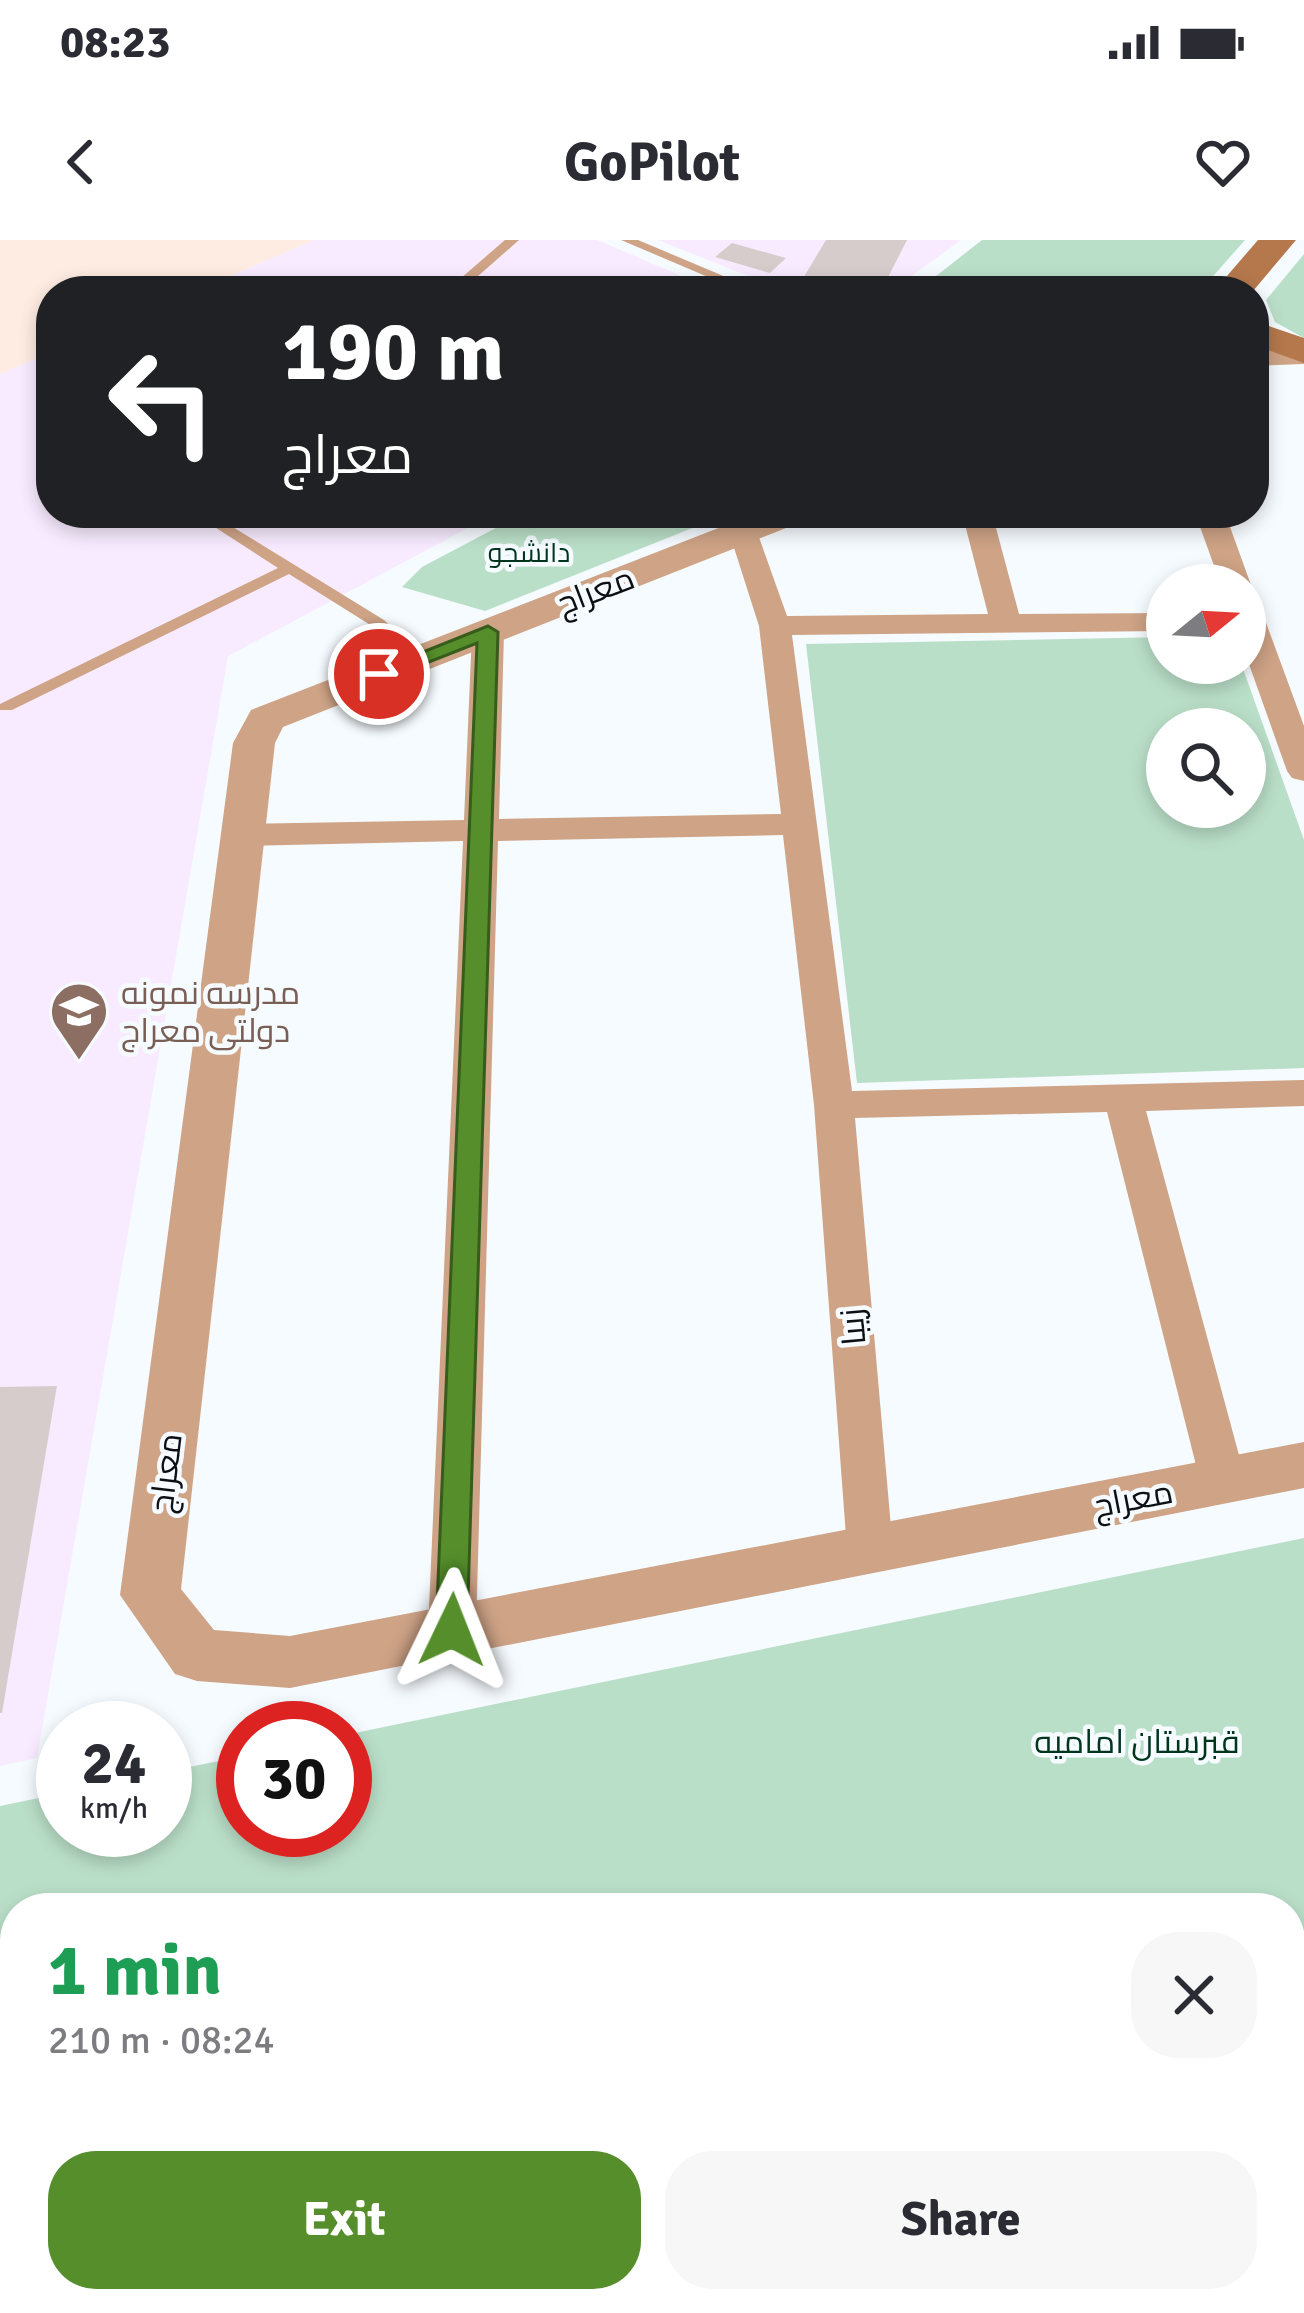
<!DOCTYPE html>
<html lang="en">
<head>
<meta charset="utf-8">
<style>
  body { margin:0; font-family:Signika,Cairo,sans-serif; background:#f7f7f7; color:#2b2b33; height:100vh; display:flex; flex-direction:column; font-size:45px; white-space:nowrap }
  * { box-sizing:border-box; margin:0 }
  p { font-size:39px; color:#7c7c81 }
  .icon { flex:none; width:66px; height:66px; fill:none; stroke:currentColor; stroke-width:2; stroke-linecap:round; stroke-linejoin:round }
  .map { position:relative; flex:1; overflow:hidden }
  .details { position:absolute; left:0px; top:1653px; width:1305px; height:420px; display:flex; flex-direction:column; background:#fff; border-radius:48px 48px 0 0; box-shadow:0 6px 18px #0003 }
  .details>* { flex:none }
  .guide { position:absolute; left:36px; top:36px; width:1233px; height:252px; border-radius:48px; box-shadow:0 6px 18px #0003; background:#202124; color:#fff; overflow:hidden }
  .needle { width:78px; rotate:72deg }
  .controls { position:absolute; left:1146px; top:324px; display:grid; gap:24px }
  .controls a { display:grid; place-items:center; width:120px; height:120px; border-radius:50%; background:#fff; box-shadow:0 6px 18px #0003; font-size:60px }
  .speed { position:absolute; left:36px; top:1461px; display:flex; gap:24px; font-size:60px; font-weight:700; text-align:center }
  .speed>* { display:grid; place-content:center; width:156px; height:156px; border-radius:50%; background:#fff; box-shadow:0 6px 18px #0003; line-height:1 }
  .speed small { font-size:30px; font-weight:400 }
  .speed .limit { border:18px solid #d22; background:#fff; color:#111 }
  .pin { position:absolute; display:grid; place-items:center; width:102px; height:102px; color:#fff; margin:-51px; border:6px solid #fff; border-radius:50%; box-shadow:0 3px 12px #0007 }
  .me { position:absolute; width:132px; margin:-66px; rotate:2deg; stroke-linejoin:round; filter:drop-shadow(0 0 9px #0008) }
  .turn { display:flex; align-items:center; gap:42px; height:252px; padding:0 48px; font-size:54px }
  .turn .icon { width:156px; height:156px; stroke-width:2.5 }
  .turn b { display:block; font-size:84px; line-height:102px }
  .round { display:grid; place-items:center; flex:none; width:126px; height:126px; border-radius:48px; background:#f7f7f7 }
  .head { display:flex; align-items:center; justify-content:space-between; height:204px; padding:0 48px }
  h1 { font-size:72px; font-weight:800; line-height:90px; color:#1e9e55 }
  .primary-button { display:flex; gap:24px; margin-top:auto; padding:24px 48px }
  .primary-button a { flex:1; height:138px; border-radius:48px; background:#558e2b; color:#fff; font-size:48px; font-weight:800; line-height:138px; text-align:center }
  .primary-button a+a { background:#f7f7f7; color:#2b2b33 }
  .status { display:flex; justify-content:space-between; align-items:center; height:84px; padding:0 60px; background:#fff; direction:ltr }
  .status svg { height:33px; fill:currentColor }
  header { display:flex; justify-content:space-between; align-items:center; height:156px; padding:0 48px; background:#fff; font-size:54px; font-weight:800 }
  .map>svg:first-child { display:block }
  .education { fill:#f8ebff }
  .medical { fill:#feece2 }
  .green { fill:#badfc8; fill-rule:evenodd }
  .building { fill:#d7cccc }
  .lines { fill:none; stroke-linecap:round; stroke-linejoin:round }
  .service { fill:#cea386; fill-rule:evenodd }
  .minor { fill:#cea386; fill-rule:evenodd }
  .tertiary { fill:#cea386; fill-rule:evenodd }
  .secondary { fill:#b5784c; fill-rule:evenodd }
  .route { fill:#558e2b; stroke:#375c1c; stroke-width:3 }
  .labels { text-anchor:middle; stroke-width:9; stroke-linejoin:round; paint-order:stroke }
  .far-park-label { font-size:27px; fill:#00351d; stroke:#f6fbff }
  .street-label { font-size:33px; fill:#0d1012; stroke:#f6fbff }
  .education-label { font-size:33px; fill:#785e54; stroke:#f6fbff; text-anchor:start }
  .park-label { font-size:33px; fill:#00351d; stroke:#f6fbff }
</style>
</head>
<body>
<div class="status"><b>08:23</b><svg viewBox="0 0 49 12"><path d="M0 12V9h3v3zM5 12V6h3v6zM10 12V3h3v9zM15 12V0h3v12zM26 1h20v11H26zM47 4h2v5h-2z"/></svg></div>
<header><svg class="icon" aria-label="back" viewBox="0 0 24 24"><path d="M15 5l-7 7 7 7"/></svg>GoPilot<svg class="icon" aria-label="heart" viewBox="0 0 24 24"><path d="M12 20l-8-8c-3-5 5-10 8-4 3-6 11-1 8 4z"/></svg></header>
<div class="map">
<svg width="1304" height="2073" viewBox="0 0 1304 2073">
  <rect width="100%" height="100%" fill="#f6fbff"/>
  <!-- education -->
  <g class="education">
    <polygon points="314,0 597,0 717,51 195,51"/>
    <polygon points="658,0 961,0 891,51 786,51"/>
    <polygon points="51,112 51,273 496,273 228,416 37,1518 0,1526 0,1478 57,1147 0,1147 0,134"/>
  </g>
  <!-- medical -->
  <polygon class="medical" points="0,0 314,0 195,51 51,51 51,112 0,134"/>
  <!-- green -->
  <g class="green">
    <polygon points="982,0 1245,0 1200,51 917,51"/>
    <polygon points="1304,14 1304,98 1275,82 1266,60"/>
    <polygon points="524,273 730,273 485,371 402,347 422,327"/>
    <path d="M1167 397V423H1241L1304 600V828L857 843 806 404ZM1245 489V567H1167V489Z"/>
    <path d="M1304 1298V2073H0V1566L63 1553V1590H165V1532L243 1516V1590H345V1495ZM1290 1668V2058H15V1668Z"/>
  </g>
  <!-- building -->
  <g class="building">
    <polygon points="826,0 907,0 881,51 802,40"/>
    <polygon points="732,3 786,18 770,33 715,17"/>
    <polygon points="57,1146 2,1473 0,1473 0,1147"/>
  </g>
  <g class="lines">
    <!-- service -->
    <g class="service">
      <polygon points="505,0 519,0 461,51 446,51"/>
      <polygon points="621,0 638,0 759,51 741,51"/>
      <polygon points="193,273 210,273 384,380 426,419 424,422 412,422 372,386 289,334 12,470 0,470 0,464 278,328"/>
    </g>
    <!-- minor -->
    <g class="minor">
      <polygon points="962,273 992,273 1019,374 1167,373 1167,391 792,395 852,851 1304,840 1304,866 1146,871 1246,1241 1239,1254 1223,1259 1207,1254 1200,1241 1107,872 855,878 893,1310 886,1323 870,1329 854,1323 847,1310 814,865 783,595 498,601 476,1391 469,1405 452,1411 435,1405 428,1391 463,601 245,606 233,603 228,595 233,587 245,584 464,580 472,392 488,383 504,392 499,579 781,574 759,386 729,292 733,286 755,286 787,376 988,374"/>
      <polygon points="1195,273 1225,273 1251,345 1247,352 1245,345 1221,345"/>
      <polygon points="1245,360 1261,369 1304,486 1304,541 1292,538 1287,531 1245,413"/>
    </g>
    <!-- tertiary -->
    <g class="tertiary">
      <polygon points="1304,104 1304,124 1254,126 1254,106"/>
      <polygon points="757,273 810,273 804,281 283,487 275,503 181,1349 214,1390 290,1396 1304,1202 1304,1248 290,1448 197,1441 175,1434 120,1355 233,503 251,470"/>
    </g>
    <!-- secondary -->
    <g class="secondary">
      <polygon points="1258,0 1296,0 1253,51 1214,51"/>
      <polygon points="1254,81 1304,98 1304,123 1254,105"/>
    </g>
  </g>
  <!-- route -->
  <polygon class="route" points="488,386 498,392 467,1390 462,1400 452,1404 441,1400 436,1390 477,403 386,439 368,434"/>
  <!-- icons -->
  <defs>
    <g id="school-pin" transform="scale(3)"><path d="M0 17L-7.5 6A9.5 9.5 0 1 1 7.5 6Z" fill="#8d6e63" stroke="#f6fbff"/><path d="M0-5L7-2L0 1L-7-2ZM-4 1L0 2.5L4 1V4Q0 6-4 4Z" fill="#fff"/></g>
  </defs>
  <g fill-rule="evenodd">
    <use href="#school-pin" x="79" y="771"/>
  </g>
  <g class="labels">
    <!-- far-park labels -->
    <g class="far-park-label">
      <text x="529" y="322">دانشجو</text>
    </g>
    <!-- street labels -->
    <g class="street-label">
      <text transform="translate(595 350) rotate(-21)" y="12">معراج</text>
      <text transform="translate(852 1087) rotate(-95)" y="12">زیبا</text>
      <text transform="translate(165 1233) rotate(-83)" y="12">معراج</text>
      <text transform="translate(1133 1258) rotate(-11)" y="12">معراج</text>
    </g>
    <!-- education labels -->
    <g class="education-label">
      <text x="121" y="764">مدرسه نمونه<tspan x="121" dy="38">دولتی معراج</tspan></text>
    </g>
    <!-- park labels -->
    <g class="park-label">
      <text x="1137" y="1513">قبرستان امامیه</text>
    </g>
  </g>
</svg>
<div class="controls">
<a><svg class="needle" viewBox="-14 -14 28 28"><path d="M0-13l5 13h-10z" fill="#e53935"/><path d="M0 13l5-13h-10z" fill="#7c7c81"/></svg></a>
<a><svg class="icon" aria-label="search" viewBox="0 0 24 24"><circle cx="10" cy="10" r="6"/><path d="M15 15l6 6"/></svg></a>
</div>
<div class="speed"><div>24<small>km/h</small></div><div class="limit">30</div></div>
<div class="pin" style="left:379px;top:434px;background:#d93025"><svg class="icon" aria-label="arrive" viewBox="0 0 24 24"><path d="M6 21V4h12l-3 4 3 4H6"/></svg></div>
<svg class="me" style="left:452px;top:1390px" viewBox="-20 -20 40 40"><path d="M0-17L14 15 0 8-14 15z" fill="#558e2b" stroke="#fff" stroke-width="4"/></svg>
<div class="guide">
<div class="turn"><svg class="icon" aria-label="left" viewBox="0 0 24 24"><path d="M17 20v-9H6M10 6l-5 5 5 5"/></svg><div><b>190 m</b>معراج</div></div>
</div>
<section class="details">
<div class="head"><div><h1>1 min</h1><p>210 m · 08:24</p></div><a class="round"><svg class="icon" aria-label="close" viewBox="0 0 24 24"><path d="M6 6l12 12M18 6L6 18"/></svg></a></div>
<div class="primary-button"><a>Exit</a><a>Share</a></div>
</section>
</div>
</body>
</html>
